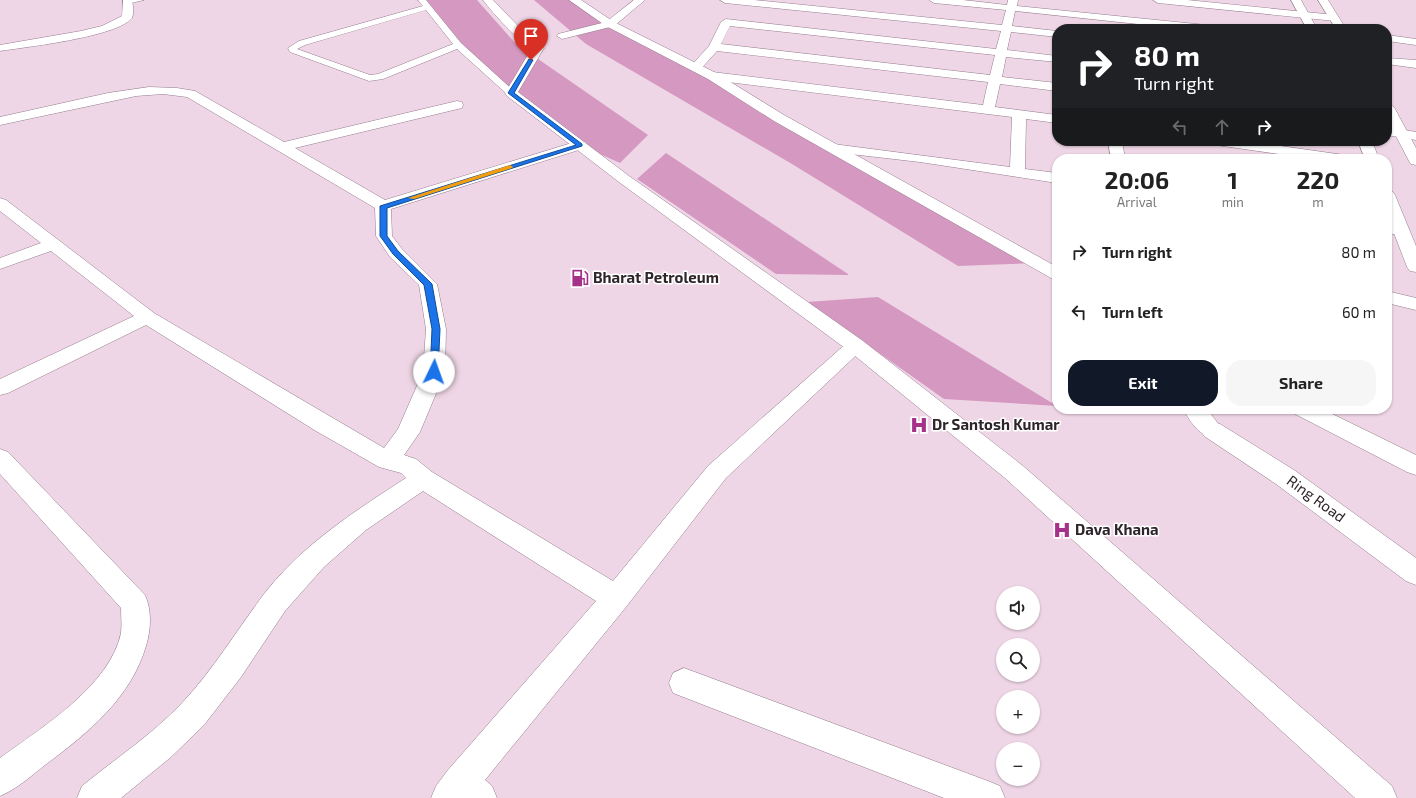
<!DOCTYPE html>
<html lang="en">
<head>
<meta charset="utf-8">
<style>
  body { margin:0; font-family:"Exo 2",sans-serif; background:#f6f6f6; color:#222; height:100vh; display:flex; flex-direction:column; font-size:15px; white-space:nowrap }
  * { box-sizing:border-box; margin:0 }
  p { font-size:13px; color:#767676 }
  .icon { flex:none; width:22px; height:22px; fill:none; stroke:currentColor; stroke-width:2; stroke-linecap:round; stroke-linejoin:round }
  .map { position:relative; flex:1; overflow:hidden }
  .side { position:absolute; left:1052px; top:154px; width:340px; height:260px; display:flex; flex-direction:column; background:#fff; border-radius:16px; box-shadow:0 1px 3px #0004 }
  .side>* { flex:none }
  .banner { position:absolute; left:1052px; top:24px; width:340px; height:122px; border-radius:16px; box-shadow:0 1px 3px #0004; background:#202124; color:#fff; overflow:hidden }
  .tools { position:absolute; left:996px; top:586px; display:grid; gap:8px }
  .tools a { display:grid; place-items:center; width:44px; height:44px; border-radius:50%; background:#fff; box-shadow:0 1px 3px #0004; font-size:20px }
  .pin { position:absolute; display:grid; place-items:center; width:34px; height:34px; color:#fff; margin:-41px -17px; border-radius:50% 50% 50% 0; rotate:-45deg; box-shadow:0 0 4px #0007 }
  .pin .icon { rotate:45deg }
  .me { position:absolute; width:44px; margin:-22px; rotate:3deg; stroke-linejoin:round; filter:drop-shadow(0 0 3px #0008) }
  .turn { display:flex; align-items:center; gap:14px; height:84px; padding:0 16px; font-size:18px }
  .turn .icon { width:52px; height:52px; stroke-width:2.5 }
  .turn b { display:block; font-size:28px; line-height:34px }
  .lanes { display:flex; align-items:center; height:38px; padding:0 16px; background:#0003; justify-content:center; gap:20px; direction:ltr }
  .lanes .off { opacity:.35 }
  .eta { display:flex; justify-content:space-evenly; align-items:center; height:68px; text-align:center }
  .eta b { font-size:24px; font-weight:700; line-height:28px }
  .button { display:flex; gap:8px; margin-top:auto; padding:8px 16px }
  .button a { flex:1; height:46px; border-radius:16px; background:#111827; color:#fff; font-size:16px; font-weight:700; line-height:46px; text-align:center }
  .button a+a { background:#f6f6f6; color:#222 }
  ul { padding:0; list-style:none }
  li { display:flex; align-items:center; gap:12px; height:60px; padding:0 16px }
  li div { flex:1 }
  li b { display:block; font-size:15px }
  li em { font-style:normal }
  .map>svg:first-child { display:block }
  .forest { fill:#d598c1 }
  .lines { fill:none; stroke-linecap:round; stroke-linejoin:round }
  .service-casing { stroke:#947d8c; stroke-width:1 }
  .minor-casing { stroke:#947d8c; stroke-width:1 }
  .tertiary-casing { stroke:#947d8c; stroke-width:1 }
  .primary-casing { stroke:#947d8c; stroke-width:1 }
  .service { fill:#fff; fill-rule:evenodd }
  .minor { fill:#fff; fill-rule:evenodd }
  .tertiary { fill:#fff; fill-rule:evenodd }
  .primary { fill:#fff; fill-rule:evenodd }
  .route { fill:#1a73e8; stroke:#114b97 }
  .slow { fill:#f59e0b }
  .labels { text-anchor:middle; stroke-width:3; stroke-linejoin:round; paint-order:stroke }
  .poi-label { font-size:15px; font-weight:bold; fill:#2e252b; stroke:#fff; text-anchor:start }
  .street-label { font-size:15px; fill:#2e252b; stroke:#fff }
</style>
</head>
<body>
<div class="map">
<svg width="1416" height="798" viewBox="0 0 1416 798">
  <rect width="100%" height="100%" fill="#efd6e6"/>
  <!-- forest -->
  <g class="forest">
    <polygon points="422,0 477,0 515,43 648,135 620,163 580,145 478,68 449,35"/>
    <polygon points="534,0 576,0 1038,263 958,266 792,164 586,44"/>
    <polygon points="666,153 848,274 848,275 776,274 637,179"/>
    <polygon points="878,297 1057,406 944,399 807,302"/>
  </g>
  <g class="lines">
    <!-- service casing -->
    <g class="service-casing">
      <g id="service">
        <polygon points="123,0 144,0 127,4 124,4"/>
        <path d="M418 0H426L461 43 514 91 516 93 514 95H508L457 49 383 79 369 81 290 52 288 48 299 41 423 6ZM426 10 453 44 378 74 370 75 297 49 305 45Z"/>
      </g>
    </g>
    <!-- minor casing -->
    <g class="minor-casing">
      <g id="minor">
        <path d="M123 0H131C134 6 134 12 132 18 117 37 26 47 0 51V45L81 31 102 26 122 16Z"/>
        <polygon points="634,0 645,0 614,26 562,39 557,36 558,34 606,22"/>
        <path d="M720 0H754L1002 25 1006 10 934 3 929 0H963L1007 5 1008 0H1018L1017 6 1216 26 1221 29H1185L1015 11 1012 26 1057 31V37L1011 32 1007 50 1057 56V62L1006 57 1002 77 1057 83V91L1000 84 995 107 1057 115V123L1026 119 1025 169 1057 173V183L920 162 833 152 828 151 826 148 828 145 833 144 1010 167 1012 117 712 80 706 76 712 72 983 105 988 82 717 51 699 71 695 72 689 68 709 46 721 22 726 19 996 49 1001 31 725 3ZM730 26 995 55 990 75 721 44Z"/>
        <polygon points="1153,0 1187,0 1335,15 1340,18 1335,21 1158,3"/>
        <polygon points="1387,35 1416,39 1416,45 1387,41"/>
        <polygon points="1387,58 1416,60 1416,68 1387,64"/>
        <path d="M149 87 177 88 195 91 284 142 457 101 462 102 463 105 462 108 295 148 385 200 575 142H585L587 145 585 148 391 209 392 236 402 249 437 284 446 329 445 372 420 432 404 455 416 459 432 472 613 581 708 466 849 341 856 340 863 341 866 346 726 478 626 607 485 780 492 786 497 798H431L436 786 448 770 596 601 423 491 366 530 324 567 285 611 241 677 204 725 171 757 121 798H77L82 786C115 759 153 734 182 703 213 670 237 630 264 594 302 545 355 511 406 478L401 473 379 467 316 431 146 325 8 393 0 395V379L134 316 51 251 0 269V258L41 243 0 211V198L6 200 154 313 384 448 398 429 423 372 426 329 419 285 390 257 376 236 375 208 187 97 163 94 136 96 0 125V117L108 93Z"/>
        <polygon points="1387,127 1416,132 1416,140 1387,135"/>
        <polygon points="1108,141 1122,141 1125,159 1111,159"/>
        <polygon points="1209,141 1246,141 1344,155 1349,156 1351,159 1313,159 1216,145 1211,144"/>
        <polygon points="1387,223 1407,226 1409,230 1407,234 1401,235 1387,233"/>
        <polygon points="1387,291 1416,298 1416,310 1387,303"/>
        <path d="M0 449 8 452 145 595C152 611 151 629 146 646 131 698 87 734 45 765 31 776 17 789 0 796V758C41 728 110 686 121 633 122 625 121 616 121 608L0 474Z"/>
        <polygon points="684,668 988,781 1000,786 1005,798 944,798 673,693 669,683 673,673"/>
      </g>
    </g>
    <!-- tertiary casing -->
    <g class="tertiary-casing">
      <g id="tertiary">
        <polygon points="569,0 581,0 614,22 716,73 784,115 1057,267 1057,279 1051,278 774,121 708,79 606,26"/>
        <polygon points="1291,0 1301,0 1317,29 1307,29"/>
        <polygon points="1318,0 1328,0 1346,29 1336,29"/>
        <polygon points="538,45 544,48 518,92 629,176 863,341 1023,466 1392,786 1397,798 1355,798 1005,478 849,351 619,182 507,96 505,93 532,48"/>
        <polygon points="1387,103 1394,107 1416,148 1416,165 1411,164 1409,161 1387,119"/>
        <polygon points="1358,141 1372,141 1379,159 1365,159"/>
        <polygon points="1387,190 1393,192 1395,195 1416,246 1416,272 1410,271 1407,267 1387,215"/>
        <path d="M1183 409H1207L1223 430 1220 436C1202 441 1191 423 1183 409Z"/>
        <polygon points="1292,409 1322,409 1416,455 1416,475 1407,472 1295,414"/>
      </g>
    </g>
    <!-- primary casing -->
    <g class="primary-casing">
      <g id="primary">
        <path d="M483 0H493L520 28 542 46 544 48 542 50C528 54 492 12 483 0Z"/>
        <polygon points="1212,422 1220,424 1294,470 1416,558 1416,585 1406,581 1276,484 1204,436 1201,430 1204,424"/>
      </g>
    </g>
    <!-- service -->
    <use href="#service" class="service"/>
    <!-- minor -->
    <use href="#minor" class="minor"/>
    <!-- tertiary -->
    <use href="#tertiary" class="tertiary"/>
    <!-- primary -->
    <use href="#primary" class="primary"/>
  </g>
  <!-- route -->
  <polygon class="route" points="529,59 533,60 514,93 582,144 582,146 387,208 387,236 398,251 432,284 440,329 438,372 434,375 430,374 432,329 424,285 393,254 380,236 380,206 576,145 508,93"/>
  <!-- slow -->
  <polygon class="slow" points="510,165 513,167 512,168 414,199 408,198"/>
  <!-- icons -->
  <defs>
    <g id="fuel-bare" transform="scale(1.38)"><path d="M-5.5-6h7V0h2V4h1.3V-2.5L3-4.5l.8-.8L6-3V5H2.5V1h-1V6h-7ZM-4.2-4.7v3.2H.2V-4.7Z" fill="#a63189" stroke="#fff" stroke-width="2.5" paint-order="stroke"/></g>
    <g id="hospital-bare" transform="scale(1.38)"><path d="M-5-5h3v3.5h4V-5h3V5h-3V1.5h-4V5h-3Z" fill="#a63189" stroke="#fff" stroke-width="2.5" paint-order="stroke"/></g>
  </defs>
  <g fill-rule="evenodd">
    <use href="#fuel-bare" x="580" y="278"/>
    <use href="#hospital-bare" x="919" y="425"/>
    <use href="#hospital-bare" x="1062" y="530"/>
  </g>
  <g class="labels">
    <!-- poi labels -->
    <g class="poi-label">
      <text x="593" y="283">Bharat Petroleum</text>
      <text x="932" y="430">Dr Santosh Kumar</text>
      <text x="1075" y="535">Dava Khana</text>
    </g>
    <!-- street labels -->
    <g class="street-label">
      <text transform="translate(1316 499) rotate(36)" y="5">Ring Road</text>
    </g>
  </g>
</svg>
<div class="tools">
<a><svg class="icon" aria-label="sound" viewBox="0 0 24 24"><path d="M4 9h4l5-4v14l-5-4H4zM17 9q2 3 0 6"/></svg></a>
<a><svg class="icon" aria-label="search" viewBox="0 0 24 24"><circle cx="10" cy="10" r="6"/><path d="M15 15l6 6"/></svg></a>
<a>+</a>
<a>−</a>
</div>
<div class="pin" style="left:531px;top:60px;background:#d93025"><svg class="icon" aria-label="arrive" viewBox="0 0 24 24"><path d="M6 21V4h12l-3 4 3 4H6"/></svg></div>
<svg class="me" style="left:434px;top:372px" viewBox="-20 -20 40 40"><circle r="19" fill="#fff"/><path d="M0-13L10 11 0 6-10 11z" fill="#1a73e8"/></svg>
<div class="banner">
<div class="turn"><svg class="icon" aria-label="right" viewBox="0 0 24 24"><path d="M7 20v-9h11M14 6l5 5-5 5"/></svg><div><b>80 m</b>Turn right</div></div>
<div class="lanes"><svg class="icon off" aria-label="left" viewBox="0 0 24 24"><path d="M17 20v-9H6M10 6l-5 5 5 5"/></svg><svg class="icon off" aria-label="ahead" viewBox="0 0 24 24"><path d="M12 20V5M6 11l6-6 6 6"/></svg><svg class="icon" aria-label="right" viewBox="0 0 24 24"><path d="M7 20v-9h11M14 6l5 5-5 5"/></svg></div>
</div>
<section class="side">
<div class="eta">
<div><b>20:06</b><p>Arrival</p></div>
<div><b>1</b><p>min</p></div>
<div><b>220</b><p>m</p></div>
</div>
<ul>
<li><svg class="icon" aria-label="right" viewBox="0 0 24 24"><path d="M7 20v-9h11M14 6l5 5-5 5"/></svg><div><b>Turn right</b></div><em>80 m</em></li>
<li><svg class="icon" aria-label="left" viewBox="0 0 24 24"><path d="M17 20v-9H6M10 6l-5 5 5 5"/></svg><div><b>Turn left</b></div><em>60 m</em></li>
</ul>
<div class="button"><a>Exit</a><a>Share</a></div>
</section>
</div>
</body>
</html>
